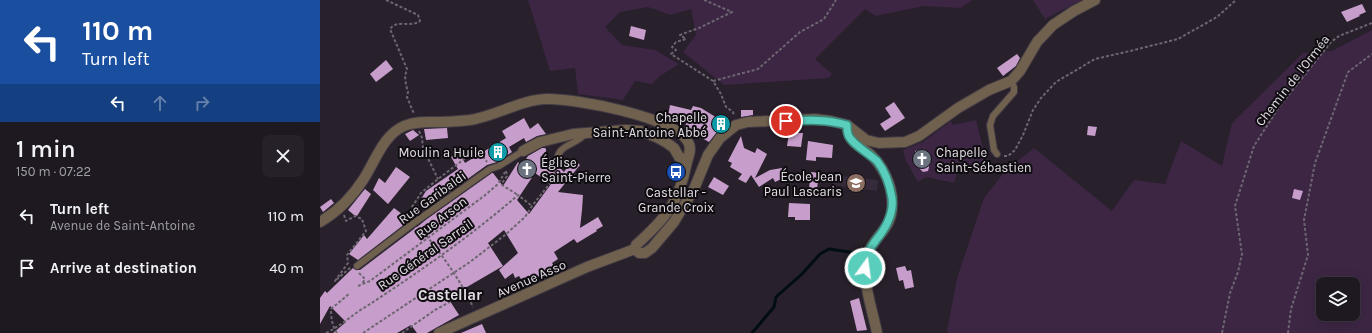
<!DOCTYPE html>
<html lang="en">
<head>
<meta charset="utf-8">
<style>
  body { margin:0; font-family:Karla,sans-serif; background:#262129; color:#f1f3f6; height:100vh; display:flex; flex-direction:column; font-size:15px; white-space:nowrap }
  * { box-sizing:border-box; margin:0 }
  p { font-size:13px; color:#a1a0a5 }
  .icon { flex:none; width:22px; height:22px; fill:none; stroke:currentColor; stroke-width:2; stroke-linecap:round; stroke-linejoin:round }
  .map { position:relative; flex:1; overflow:hidden }
  .drawer { display:flex; flex-direction:column; background:#1e1820; width:320px }
  .drawer>* { flex:none }
  .hud { background:#1a4fa0; color:#fff; overflow:hidden }
  .controls { position:absolute; left:996px; top:277px; display:grid; gap:8px }
  .controls a { display:grid; place-items:center; width:44px; height:44px; border-radius:8px; background:#1e1820; box-shadow:0 4px 16px #0002,0 0 0 1px #3c373e; font-size:20px }
  .pin { position:absolute; display:grid; place-items:center; width:34px; height:34px; color:#fff; margin:-17px; border:2px solid #fff; border-radius:50%; box-shadow:0 1px 4px #0007 }
  .me { position:absolute; width:44px; margin:-22px; rotate:14deg; stroke-linejoin:round; filter:drop-shadow(0 0 3px #0008) }
  .turn { display:flex; align-items:center; gap:14px; height:84px; padding:0 16px; font-size:18px }
  .turn .icon { width:52px; height:52px; stroke-width:2.5 }
  .turn b { display:block; font-size:28px; line-height:34px }
  .lanes { display:flex; align-items:center; height:38px; padding:0 16px; background:#0003; justify-content:center; gap:20px; direction:ltr }
  .lanes .off { opacity:.35 }
  .round { display:grid; place-items:center; flex:none; width:42px; height:42px; border-radius:8px; background:#262129 }
  .headline { display:flex; align-items:center; justify-content:space-between; height:68px; padding:0 16px }
  h1 { font-size:24px; font-weight:600; line-height:30px }
  ul { padding:0; list-style:none }
  li { display:flex; align-items:center; gap:12px; height:52px; padding:0 16px }
  li div { flex:1 }
  li b { display:block; font-size:15px }
  li em { font-style:normal }
  main { display:flex; flex:1; min-height:0 }
  .map>svg:first-child { display:block }
  .built { fill:#362b3a }
  .green { fill:#3c2644; fill-rule:evenodd }
  .lines { fill:none; stroke-linecap:round; stroke-linejoin:round }
  .stream { stroke:#000d12; stroke-width:3 }
  .building { fill:#c79ecb; fill-rule:evenodd }
  .service-casing { stroke:#423a45; stroke-width:8 }
  .minor-casing { stroke:#423a45; stroke-width:12 }
  .tertiary-casing { stroke:#423a45; stroke-width:12 }
  .path { stroke:#6d6670; stroke-width:2; stroke-dasharray:3 2; stroke-linecap:butt }
  .service { stroke:#6f614d; stroke-width:6 }
  .minor { stroke:#6f614d; stroke-width:10 }
  .tertiary { stroke:#6f614d; stroke-width:10 }
  .route-casing { stroke:#3a867a; stroke-width:10 }
  .route { stroke:#5acebc; stroke-width:7 }
  .labels { text-anchor:middle; stroke-width:4; stroke-linejoin:round; paint-order:stroke }
  .street-label { font-size:13px; fill:#e3dde5; stroke:#0f0c10 }
  .poi-label { font-size:13px; fill:#e3dde5; stroke:#0f0c10; text-anchor:end }
  .quarter-label { font-size:15px; font-weight:bold; fill:#e3dde5; stroke:#0f0c10 }
</style>
</head>
<body>
<main>
<section class="drawer">
<div class="hud">
<div class="turn"><svg class="icon" aria-label="left" viewBox="0 0 24 24"><path d="M17 20v-9H6M10 6l-5 5 5 5"/></svg><div><b>110 m</b>Turn left</div></div>
<div class="lanes"><svg class="icon" aria-label="left" viewBox="0 0 24 24"><path d="M17 20v-9H6M10 6l-5 5 5 5"/></svg><svg class="icon off" aria-label="ahead" viewBox="0 0 24 24"><path d="M12 20V5M6 11l6-6 6 6"/></svg><svg class="icon off" aria-label="right" viewBox="0 0 24 24"><path d="M7 20v-9h11M14 6l5 5-5 5"/></svg></div>
</div>
<div class="headline"><div><h1>1 min</h1><p>150 m · 07:22</p></div><a class="round"><svg class="icon" aria-label="close" viewBox="0 0 24 24"><path d="M6 6l12 12M18 6L6 18"/></svg></a></div>
<ul>
<li><svg class="icon" aria-label="left" viewBox="0 0 24 24"><path d="M17 20v-9H6M10 6l-5 5 5 5"/></svg><div><b>Turn left</b><p>Avenue de Saint-Antoine</p></div><em>110 m</em></li>
<li><svg class="icon" aria-label="arrive" viewBox="0 0 24 24"><path d="M6 21V4h12l-3 4 3 4H6"/></svg><div><b>Arrive at destination</b></div><em>40 m</em></li>
</ul>
</section>
<div class="map">
<svg width="1052" height="333" viewBox="0 0 1052 333">
  <rect width="100%" height="100%" fill="#28202b"/>
  <!-- built -->
  <polygon class="built" points="515,175 532,177 533,175 541,175 541,178 558,180 557,191 513,185"/>
  <!-- green -->
  <g class="green">
    <polygon points="208,0 652,0 641,8 604,6 556,16 545,9 495,59 512,74 509,78 404,85 363,52 376,35 371,9 351,15 328,7 300,12 285,27 302,45 335,50 359,64 340,76 332,84 315,81 303,100 258,94 255,68 230,71"/>
    <polygon points="713,0 762,0 725,19"/>
    <path d="M1052 30V333H628L627 331 637 278 664 198 685 171 714 148 792 211 814 180 845 184 861 141 902 166 912 123 983 53 1012 51ZM1003 284H1033V314H1003Z"/>
    <polygon points="656,120 667,164 637,173 634,183 606,177 598,182 586,161 583,150 603,142 631,121 633,125"/>
  </g>
  <g class="lines">
    <!-- stream -->
    <polyline class="stream" points="432,333 454,307 456,297 482,274 500,254 509,249 536,253"/>
  </g>
  <!-- building -->
  <g class="building">
    <polygon points="1042,4 1046,12 1039,15 1040,16 1027,22 1021,12"/>
    <polygon points="311,26 326,30 324,40 309,36"/>
    <polygon points="697,54 700,58 696,66 683,76 677,68"/>
    <polygon points="66,60 73,69 56,82 50,74"/>
    <polygon points="574,102 585,118 565,131 560,124 571,117 565,108"/>
    <polygon points="350,105 371,110 373,106 381,108 407,124 401,129 398,127 397,132 389,142 364,128 368,120 348,116"/>
    <polygon points="421,110 433,110 433,115 421,117"/>
    <polygon points="204,118 210,129 218,123 226,134 217,136 206,142 204,138 189,147 192,152 177,162 167,165 109,207 101,199 106,191 138,169 131,157 139,152 145,163 186,138 182,131"/>
    <polygon points="768,126 777,127 775,136 767,135"/>
    <polygon points="127,128 128,138 106,140 104,129"/>
    <polygon points="93,130 99,135 90,141 85,134"/>
    <polygon points="469,133 483,133 481,147 467,146"/>
    <polygon points="421,136 424,148 435,153 437,148 447,154 435,178 450,170 462,168 466,177 455,182 453,178 439,187 431,175 426,183 418,179 422,174 410,167 412,163 408,161"/>
    <polygon points="488,141 513,145 512,158 496,157 496,161 486,160"/>
    <path d="M222 148H225L226 149V155L233 161V166L235 168H240L244 172 253 159 260 165 238 192 263 195 262 210 260 228 278 217 283 226 276 230 277 231 257 243 254 239 234 252 238 259 232 263 234 266 231 267 233 270 206 282 204 278 201 279 199 276 195 278 193 273 185 279 179 270 198 253 184 230 168 243 183 266 128 298 139 315 107 333H97L91 325 77 333H13L26 322 10 306 0 324V298L5 291 7 293 33 268 36 270H40L94 229 96 227H97L107 219 172 173H173L183 186 198 162 201 167 208 156ZM215 173 231 184 209 214 197 200Z"/>
    <polygon points="604,149 609,167 608,171 603,172 600,169 595,151"/>
    <polygon points="76,167 90,177 68,204 53,190 59,178 65,183"/>
    <polygon points="491,172 499,173 497,189 489,188"/>
    <polygon points="394,177 409,186 403,195 388,187"/>
    <polygon points="45,189 51,194 37,216 34,215 28,210"/>
    <polygon points="974,189 983,191 980,200 972,198"/>
    <polygon points="11,199 14,203 3,212 0,207"/>
    <polygon points="469,203 490,204 490,220 475,220 475,217 468,217"/>
    <polygon points="74,208 90,220 38,260 29,254 44,235 47,239"/>
    <polygon points="585,266 587,271 591,270 594,287 585,289 583,280 579,281 576,268"/>
    <polygon points="539,298 547,330 537,331 530,301"/>
    <polygon points="162,324 166,333 141,333"/>
  </g>
  <g class="lines">
    <!-- service casing -->
    <g class="service-casing">
      <g id="service">
        <polyline points="677,154 674,150 670,125 673,116 694,92 694,87 691,81"/>
        <path d="M237 164C236 143 255 147 266 133"/>
        <polyline points="37,266 91,225 170,169 179,166 203,151"/>
      </g>
    </g>
    <!-- minor casing -->
    <g class="minor-casing">
      <g id="minor">
        <path d="M527 125C529 144 537 143 550 154 562 165 572 184 572 201 574 230 553 235 546 258 540 273 554 316 557 333"/>
        <polyline points="203,151 220,142 253,134 306,130 321,131 338,138 347,143 354,148 359,157 367,160"/>
        <polyline points="119,333 267,267 315,249 319,253 325,253 332,248 354,222 374,189 388,155 400,138 416,125 428,122 495,119 511,121 527,125 546,140 559,143 585,142 599,136 638,108 669,90 691,81 700,71 717,42 733,25 754,11 775,0"/>
      </g>
    </g>
    <!-- tertiary casing -->
    <g class="tertiary-casing">
      <path id="tertiary" d="M0 222C17 212 32 197 43 180 55 162 63 135 84 126 96 121 108 122 120 122 130 122 140 121 150 120 176 116 200 100 226 99 253 98 356 117 368 142 372 148 369 155 367 162 359 203 346 218 316 245L315 249"/>
    </g>
    <!-- path -->
    <g class="path">
      <path d="M66 0 98 15 100 21C91 28 77 19 70 29L87 69 85 76 86 85 88 92 87 97 94 114"/>
      <polyline points="384,0 412,12 379,28 365,33 360,35 366,39 356,42 352,47 356,50 351,54 393,81 401,94 406,107 413,112 414,116"/>
      <polyline points="393,81 438,69 480,32 504,19 516,0"/>
      <polyline points="99,131 102,138 103,148 118,179"/>
      <polyline points="684,156 688,156 695,150 703,135 713,110 721,98 736,82 775,59 810,51 858,39 897,17 916,0"/>
      <polyline points="186,171 187,176 182,183 182,185 198,195"/>
      <polyline points="234,178 235,172"/>
      <polyline points="24,215 26,221 35,216 42,219 46,231 27,255 28,263 15,281 31,267"/>
      <polyline points="90,217 92,207 101,193 118,179 152,153 160,152 167,162"/>
      <path d="M100 228C120 252 140 279 153 307"/>
      <polyline points="39,273 45,279 42,284"/>
      <polyline points="38,286 50,281 164,196 178,184 185,172"/>
      <path d="M6 333C21 326 33 314 47 306 99 272 151 236 198 195L212 206"/>
      <path d="M17 333C12 326 11 317 11 309L30 293"/>
      <polyline points="43,333 150,262 185,235 205,217 212,206 231,182"/>
      <polyline points="82,333 115,310 146,293"/>
      <polyline points="902,333 910,293 918,272 922,254 915,206 934,146 959,107 1011,42 1019,36 1052,23"/>
      <polyline points="968,333 971,309 988,255 984,220 995,163 1028,72 1052,54"/>
    </g>
    <!-- service -->
    <use href="#service" class="service"/>
    <!-- minor -->
    <use href="#minor" class="minor"/>
    <!-- tertiary -->
    <use href="#tertiary" class="tertiary"/>
  </g>
  <g class="lines">
    <!-- route casing -->
    <g class="route-casing">
      <path id="route" d="M466 121C488 120 507 119 527 125 527 128 527 131 528 134 530 143 550 154 557 161 565 171 570 186 572 198 574 214 566 228 556 240 552 246 547 252 545 259 544 261 545 265 545 268"/>
    </g>
    <!-- route -->
    <use href="#route" class="route"/>
  </g>
  <!-- icons -->
  <defs>
    <g id="building-disc" transform="scale(1)"><circle r="9.5" fill="#0f9aa8" stroke="#0f0c10"/><path d="M-4-6H4V6H1V3H-1V6H-4ZM-2.5-4.3h1.7v1.8h-1.7ZM.8-4.3h1.7v1.8H.8ZM-2.5-1h1.7V.8h-1.7ZM.8-1h1.7V.8H.8Z" fill="#fff"/></g>
    <g id="church-disc" transform="scale(1)"><circle r="9.5" fill="#6b7280" stroke="#0f0c10"/><path d="M-1.2-6h2.4v3.5h3.3v2.4h-3.3V6h-2.4V-.1h-3.3v-2.4h3.3Z" fill="#fff"/></g>
    <g id="bus-disc" transform="scale(1)"><circle r="9.5" fill="#1a4fb4" stroke="#0f0c10"/><path d="M-5-6H5V4H4V6H2V4H-2V6H-4V4H-5ZM-3.5-4V0h7V-4ZM-3.5 1.2v1.5H-2V1.2ZM2 1.2v1.5H3.5V1.2Z" fill="#fff"/></g>
    <g id="school-disc" transform="scale(1)"><circle r="9.5" fill="#8d6e63" stroke="#0f0c10"/><path d="M0-5L7-2L0 1L-7-2ZM-4 1L0 2.5L4 1V4Q0 6-4 4Z" fill="#fff"/></g>
  </defs>
  <g fill-rule="evenodd">
    <use href="#building-disc" x="401" y="124"/>
    <use href="#building-disc" x="178" y="152"/>
    <use href="#church-disc" x="602" y="159"/>
    <use href="#church-disc" x="207" y="169"/>
    <use href="#bus-disc" x="356" y="172"/>
    <use href="#school-disc" x="536" y="183"/>
  </g>
  <g class="labels">
    <!-- street labels -->
    <g class="street-label">
      <text transform="translate(972 80) rotate(-52)" y="5">Chemin de l'Orméa</text>
      <text transform="translate(112 197) rotate(-36)" y="5">Rue Garibaldi</text>
      <text transform="translate(121 217) rotate(-37)" y="5">Rue Arson</text>
      <text transform="translate(105 254) rotate(-35)" y="5">Rue Général Sarrail</text>
      <text transform="translate(211 278) rotate(-24)" y="5">Avenue Asso</text>
    </g>
    <!-- poi labels -->
    <g class="poi-label">
      <text x="387" y="122">Chapelle<tspan x="387" dy="15">Saint-Antoine Abbé</tspan></text>
      <text x="164" y="157">Moulin a Huile</text>
      <text x="616" y="157" text-anchor="start">Chapelle<tspan x="616" dy="15">Saint-Sébastien</tspan></text>
      <text x="221" y="167" text-anchor="start">Église<tspan x="221" dy="15">Saint-Pierre</tspan></text>
      <text x="522" y="181">École Jean<tspan x="522" dy="15">Paul Lascaris</tspan></text>
      <text x="356" y="197" text-anchor="middle">Castellar -<tspan x="356" dy="15">Grande Croix</tspan></text>
    </g>
    <!-- quarter labels -->
    <g class="quarter-label">
      <text x="130" y="300">Castellar</text>
    </g>
  </g>
</svg>
<div class="controls">
<a><svg class="icon" aria-label="layers" viewBox="0 0 24 24"><path d="M12 4l9 5-9 5-9-5zM3 14l9 5 9-5"/></svg></a>
</div>
<div class="pin" style="left:466px;top:121px;background:#d93025"><svg class="icon" aria-label="arrive" viewBox="0 0 24 24"><path d="M6 21V4h12l-3 4 3 4H6"/></svg></div>
<svg class="me" style="left:545px;top:268px" viewBox="-20 -20 40 40"><circle r="17" fill="#5acebc" stroke="#fff" stroke-width="3"/><path d="M0-11L8 9 0 5-8 9z" fill="#fff"/></svg>
</div>
</main>
</body>
</html>
